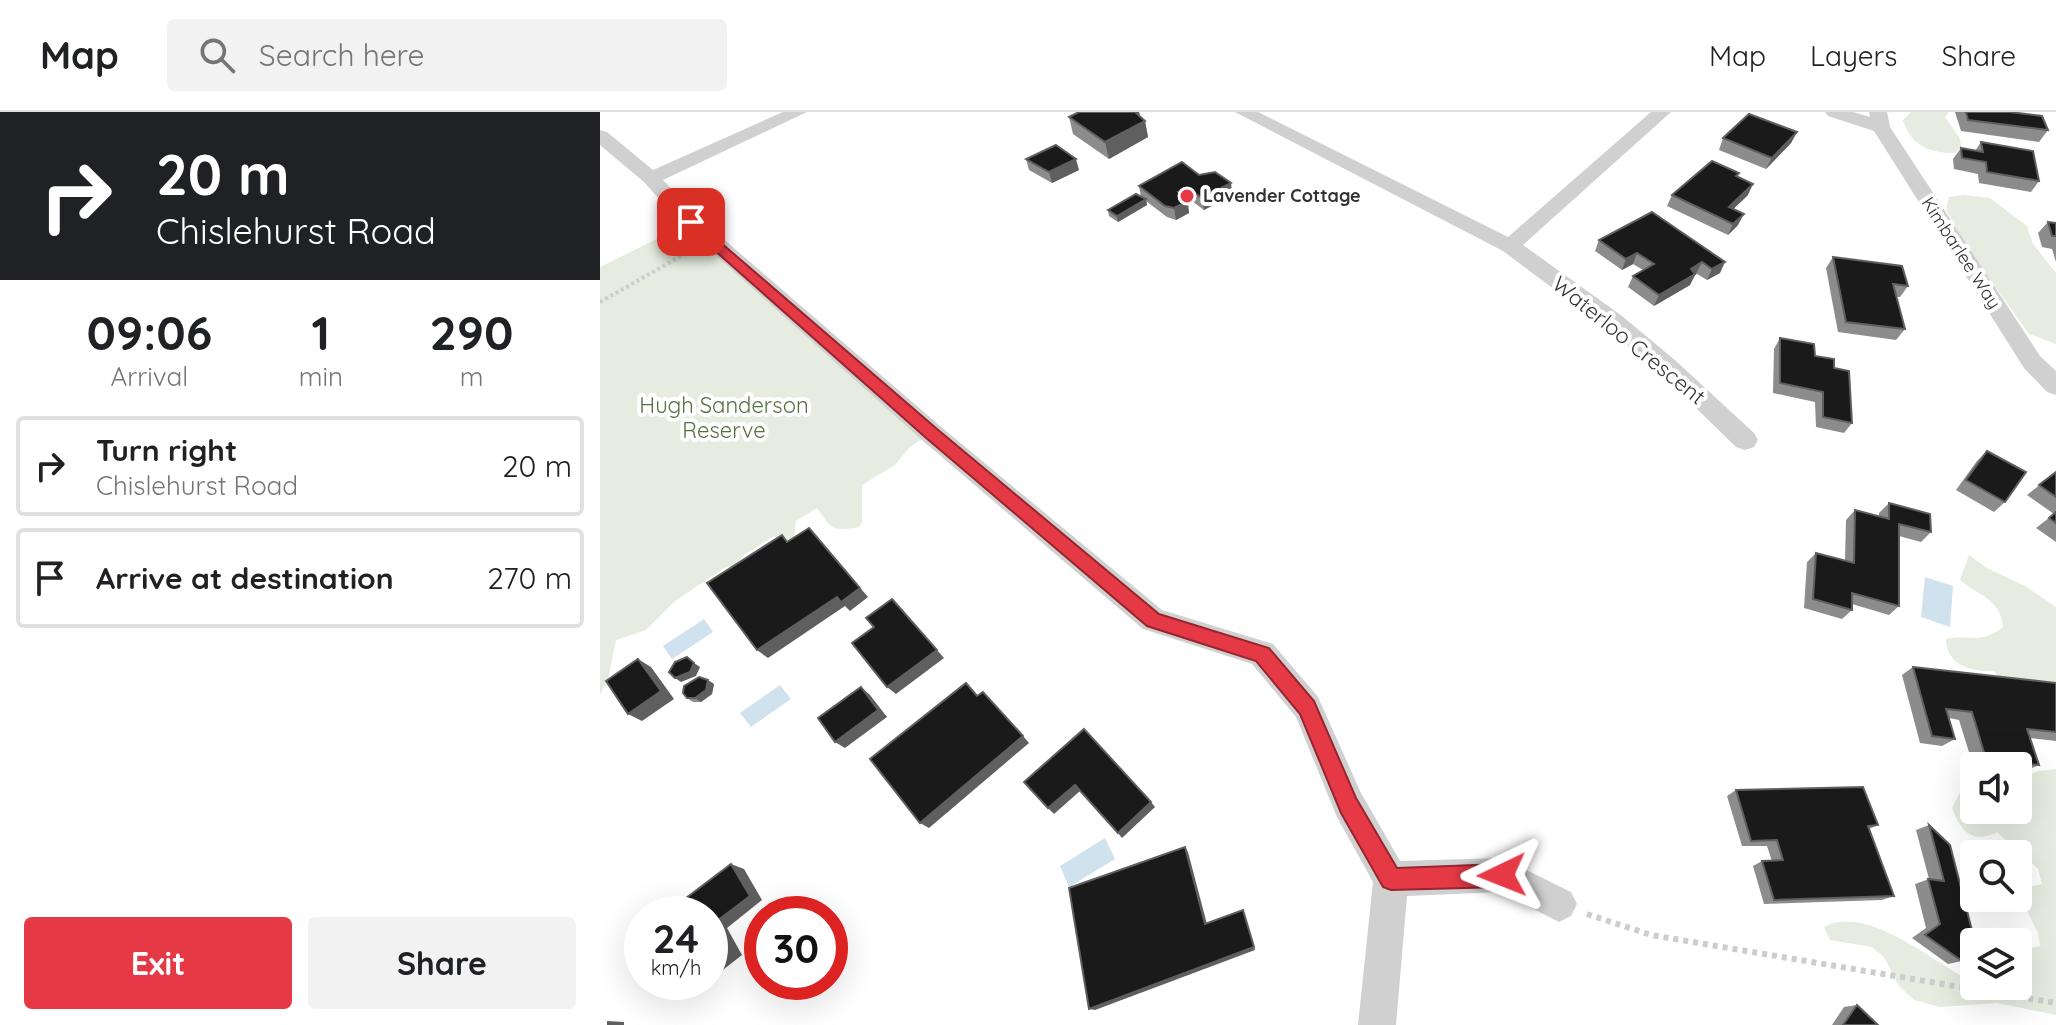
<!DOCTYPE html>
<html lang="en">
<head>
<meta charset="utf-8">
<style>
  body { margin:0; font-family:Quicksand,sans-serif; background:#f2f2f2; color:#202124; height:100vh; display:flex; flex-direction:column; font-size:30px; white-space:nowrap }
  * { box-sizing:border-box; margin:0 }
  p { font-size:26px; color:#757577 }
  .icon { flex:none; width:44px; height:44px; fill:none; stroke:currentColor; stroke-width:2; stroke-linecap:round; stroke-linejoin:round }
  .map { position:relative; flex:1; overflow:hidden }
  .drawer { display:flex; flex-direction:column; background:#fff; width:600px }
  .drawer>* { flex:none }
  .banner { background:#202124; color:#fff; overflow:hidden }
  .buttons { position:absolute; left:1360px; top:640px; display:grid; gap:16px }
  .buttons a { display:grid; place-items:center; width:72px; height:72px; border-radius:8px; background:#fff; box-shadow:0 8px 32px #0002; font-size:40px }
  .speed { position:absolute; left:24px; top:784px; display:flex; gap:16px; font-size:40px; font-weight:700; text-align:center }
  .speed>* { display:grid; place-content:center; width:104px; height:104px; border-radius:50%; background:#fff; box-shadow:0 8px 32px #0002; line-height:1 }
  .speed small { font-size:20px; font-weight:400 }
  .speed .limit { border:12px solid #d22; background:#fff; color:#111 }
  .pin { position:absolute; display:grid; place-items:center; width:68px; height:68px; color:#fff; margin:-34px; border-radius:16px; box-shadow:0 4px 12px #0006 }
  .me { position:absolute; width:88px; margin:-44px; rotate:268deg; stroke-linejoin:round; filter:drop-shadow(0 0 6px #0008) }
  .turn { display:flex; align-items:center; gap:28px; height:168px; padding:0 24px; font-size:36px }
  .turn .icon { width:104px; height:104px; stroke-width:2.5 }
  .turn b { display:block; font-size:56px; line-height:68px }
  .eta { display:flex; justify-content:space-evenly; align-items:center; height:136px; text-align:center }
  .eta b { font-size:48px; font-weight:700; line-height:56px }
  .button { display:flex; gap:16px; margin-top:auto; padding:16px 24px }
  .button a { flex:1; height:92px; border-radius:8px; background:#e63946; color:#fff; font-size:32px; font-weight:700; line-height:92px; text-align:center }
  .button a+a { background:#f2f2f2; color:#202124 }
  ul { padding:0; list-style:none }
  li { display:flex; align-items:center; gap:24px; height:100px; margin:0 16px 12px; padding:0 8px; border:4px solid #e0e0e0; border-radius:8px }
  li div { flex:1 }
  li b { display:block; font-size:30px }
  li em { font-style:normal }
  header { display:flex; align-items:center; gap:48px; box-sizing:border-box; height:112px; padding:0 40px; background:#fff; border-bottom:2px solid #e0e0e0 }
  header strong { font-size:38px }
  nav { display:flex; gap:44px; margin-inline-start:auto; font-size:28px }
  .search { width:560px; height:72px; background:#f2f2f2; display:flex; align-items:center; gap:20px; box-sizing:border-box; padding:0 28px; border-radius:8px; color:#757577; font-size:30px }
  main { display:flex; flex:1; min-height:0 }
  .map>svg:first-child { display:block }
  .green { fill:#e6ecdf }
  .water { fill:#cfe2ee }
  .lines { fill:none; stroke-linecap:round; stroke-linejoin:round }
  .path-far1 { stroke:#cdcdcd; stroke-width:4; stroke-dasharray:3 3; stroke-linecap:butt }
  .path { stroke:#cdcdcd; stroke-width:6; stroke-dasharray:5 5; stroke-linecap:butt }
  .street { fill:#d0d0d0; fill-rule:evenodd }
  .wall { fill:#8c8c8c }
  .shaded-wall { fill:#5f5f5f }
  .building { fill:#1a1a1a; stroke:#5f5f5f; stroke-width:2 }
  .route { fill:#e63946; stroke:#96252e; stroke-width:2 }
  .poi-dot { fill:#e63946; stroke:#fff; stroke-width:3 }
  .labels { text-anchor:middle; stroke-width:8; stroke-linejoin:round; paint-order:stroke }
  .far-poi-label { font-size:18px; font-weight:bold; fill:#333; stroke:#fff; text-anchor:start }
  .far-street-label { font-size:18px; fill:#333; stroke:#fff }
  .street-label { font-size:22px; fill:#333; stroke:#fff }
  .park-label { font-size:22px; fill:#56703f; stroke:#fff }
</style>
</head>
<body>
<header>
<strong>Map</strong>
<div class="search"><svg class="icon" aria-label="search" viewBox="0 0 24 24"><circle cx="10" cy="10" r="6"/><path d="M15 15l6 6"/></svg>Search here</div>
<nav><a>Map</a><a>Layers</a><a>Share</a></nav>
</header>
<main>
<section class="drawer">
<div class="banner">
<div class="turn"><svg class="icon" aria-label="right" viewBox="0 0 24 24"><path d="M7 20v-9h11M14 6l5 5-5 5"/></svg><div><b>20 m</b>Chislehurst Road</div></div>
</div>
<div class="eta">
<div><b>09:06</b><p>Arrival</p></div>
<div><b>1</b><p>min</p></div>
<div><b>290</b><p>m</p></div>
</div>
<ul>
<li><svg class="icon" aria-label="right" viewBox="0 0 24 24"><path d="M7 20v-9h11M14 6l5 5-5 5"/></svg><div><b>Turn right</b><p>Chislehurst Road</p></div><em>20 m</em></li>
<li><svg class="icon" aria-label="arrive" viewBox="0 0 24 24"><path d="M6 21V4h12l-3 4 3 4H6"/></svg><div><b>Arrive at destination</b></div><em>270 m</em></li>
</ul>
<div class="button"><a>Exit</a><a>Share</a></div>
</section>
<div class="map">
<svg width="1456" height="913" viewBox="0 0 1456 913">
  <rect width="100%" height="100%" fill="#fff"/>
  <!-- green -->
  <g class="green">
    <path d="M1311 0H1349L1345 5 1359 25 1362 35 1355 41C1330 41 1311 34 1303 8Z"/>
    <polygon points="1365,83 1390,86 1427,114 1433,132 1456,161 1456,232 1429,222 1371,141 1346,98 1349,85"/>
    <path d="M91 110 331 321 310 335 295 353 262 373V410L259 415C231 420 232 417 217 396L196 409 194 425 184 430 174 424 144 443 135 454 126 455 75 489 46 518 16 528 8 568 0 582V155Z"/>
    <path d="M1369 443 1387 456 1425 474 1456 495V571L1444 569 1441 580 1409 579 1394 559C1372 560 1346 553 1346 527 1370 522 1380 533 1403 515 1400 486 1380 485 1360 468Z"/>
    <path d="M1456 657V903L1397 891 1340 895 1314 888 1299 874 1284 845 1272 835 1230 828 1224 815C1265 792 1328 846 1364 865L1374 857V874H1418V857L1426 861V847L1431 836 1440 834 1438 821 1428 801V775L1442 772 1438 757 1397 720C1372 733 1360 718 1352 696L1359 682 1374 681V698H1418V668L1438 659Z"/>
  </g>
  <!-- water -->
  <g class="water">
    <polygon points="1325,465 1353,474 1350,515 1321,505"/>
    <polygon points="104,507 113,520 72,547 63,534"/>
    <polygon points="180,573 191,587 151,615 140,601"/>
    <polygon points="505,726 515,747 469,775 460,754"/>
  </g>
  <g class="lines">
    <!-- path-far1 -->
    <polyline class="path-far1" points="0,190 90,139"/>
    <!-- path -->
    <polyline class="path" points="987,802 1051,823 1456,891"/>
    <!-- street -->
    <g class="street">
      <polygon points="183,0 207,0 63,68 98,105 340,314 562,498 673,532 718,585 761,681 800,749 902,746 971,780 977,792 971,804 959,810 900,780 807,784 796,913 758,913 773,770 737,705 696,605 652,552 543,517 322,328 84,115 44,70 0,33 0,18 7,20 53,58"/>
      <polygon points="635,0 658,0 908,125 1051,0 1071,0 923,133 1022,204 1076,249 1154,321 1158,328 1154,335 1145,338 1136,335 1060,261 1006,216 903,139"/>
      <polygon points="1225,0 1253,0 1270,5 1269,0 1287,0 1290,15 1440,244 1456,259 1456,283 1447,280 1424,256 1274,19 1228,4"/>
    </g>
  </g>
  <!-- wall -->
  <g class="wall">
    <polygon points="539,0 540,4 545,9 548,25 509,47 473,22 469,5"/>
    <polygon points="1355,0 1410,0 1448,18 1439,30 1361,19"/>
    <polygon points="1197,20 1191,31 1166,57 1119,38 1123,26"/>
    <polygon points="1381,30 1439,69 1431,80 1379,71 1378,62 1354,57 1353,47 1361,36 1375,39"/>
    <polygon points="426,47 479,58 452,71 429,58"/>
    <polygon points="599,63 631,71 632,83 604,98 589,87 586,88 589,101 576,108 567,105 546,89 547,93 518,110 509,104 508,98 541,85 539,74"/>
    <polygon points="1137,65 1148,83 1133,97 1138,113 1128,123 1067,94 1072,83"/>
    <polygon points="1052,100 1120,161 1107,168 1097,162 1094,163 1090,173 1054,194 1028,175 1033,164 1043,158 1033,152 1022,158 995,139 999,128"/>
    <polygon points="1448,110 1456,111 1456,150 1452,137 1442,135 1438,121"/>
    <polygon points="1233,145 1308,174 1300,185 1296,185 1305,217 1296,228 1238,220 1226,156"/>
    <polygon points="1180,226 1215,244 1234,256 1252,311 1244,321 1216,315 1215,290 1173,281 1174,237"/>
    <polygon points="1387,339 1405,390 1394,400 1356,378 1377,349"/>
    <polygon points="1456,360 1456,430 1436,416 1454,402 1427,383"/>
    <polygon points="1289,391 1331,420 1321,430 1299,424 1299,494 1289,503 1252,492 1252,498 1242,507 1204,496 1207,450 1216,441 1245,449 1246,408 1255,398 1279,405 1279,401"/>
    <polygon points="1313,555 1456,571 1456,629 1430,626 1439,653 1425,659 1418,659 1418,654 1373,653 1359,608 1349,606 1355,627 1342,634 1320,631 1302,563"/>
    <polygon points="114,572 112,582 101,590 93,590 87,586"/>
    <polygon points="1136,678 1278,713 1269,717 1294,784 1282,788 1164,792 1153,754 1162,749 1172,749 1167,734 1142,734 1127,684"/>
    <polygon points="1329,713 1350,733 1362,849 1348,852 1312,826 1326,816 1315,772 1329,767 1316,718"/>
    <polygon points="1257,893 1278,913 1232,913 1244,895"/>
  </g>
  <!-- shaded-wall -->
  <g class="shaded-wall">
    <polygon points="533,0 539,0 541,11 545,9 548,25 509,47 505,30"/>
    <polygon points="1197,20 1191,31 1166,57 1172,46"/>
    <polygon points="476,47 479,58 452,71 449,60"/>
    <polygon points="631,71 632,83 604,98 602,86"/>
    <polygon points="1153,72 1148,83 1124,106 1129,95"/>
    <polygon points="587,76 589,87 580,91 578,80"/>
    <polygon points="546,87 547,93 518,110 517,104"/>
    <polygon points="588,89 589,101 576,108 574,96"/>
    <polygon points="1144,102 1138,113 1128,123 1133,112"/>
    <polygon points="1037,141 1033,152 1022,158 1026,147"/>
    <polygon points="1102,150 1090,173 1054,194 1059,183 1091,157"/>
    <polygon points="1125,150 1120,161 1107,168 1112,157"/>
    <polygon points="209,416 268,485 250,499 245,494 168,546 157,538"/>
    <polygon points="292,487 344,546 296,582 287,575"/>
    <polygon points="38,547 51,555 74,587 42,609 28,602"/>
    <polygon points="94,551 100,555 96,564 81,570 75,566"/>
    <polygon points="108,568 114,572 112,582 101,590 95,586"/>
    <polygon points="261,575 270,583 287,605 245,636 235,630"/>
    <polygon points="423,624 429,631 329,716 320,711"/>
    <polygon points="475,673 480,679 454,702 448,696"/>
    <polygon points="551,690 555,695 522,726 518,721"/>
    <polygon points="585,735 588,740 608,816 605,812"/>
    <polygon points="131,752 144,757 162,788 127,816 142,843 110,868 113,812"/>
    <polygon points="643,798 655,838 495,898 489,897"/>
    <polygon points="90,870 108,870 98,878 83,876"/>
    <polygon points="7,909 24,910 24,913 7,913"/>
  </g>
  <!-- building -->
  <g class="building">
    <polygon points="479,0 535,0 545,9 505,30 469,5"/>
    <polygon points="1366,0 1410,0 1442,4 1448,18 1368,8"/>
    <polygon points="1149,2 1197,20 1172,46 1123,26"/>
    <polygon points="1381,30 1433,39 1439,69 1387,60 1386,50 1362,46 1361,36 1383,40"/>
    <polygon points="456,33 476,47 449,60 426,47"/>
    <polygon points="1112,49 1139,61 1136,64 1153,72 1129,95 1144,102 1133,112 1072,83"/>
    <polygon points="582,50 599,63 615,60 631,71 602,86 587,76 578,80 588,89 574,96 565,94 539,74"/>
    <polygon points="536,82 546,87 517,104 508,98"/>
    <polygon points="1052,100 1125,150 1112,157 1102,150 1091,157 1095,162 1059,183 1033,164 1054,152 1037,141 1026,147 999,128"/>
    <polygon points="1448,110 1456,111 1456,124 1452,124"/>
    <polygon points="1233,145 1302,154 1308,174 1293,172 1305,217 1246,210"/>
    <polygon points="1180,226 1214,232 1215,244 1234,247 1234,256 1249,259 1252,311 1223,305 1223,280 1180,271"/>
    <polygon points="1387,339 1426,360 1405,390 1366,368"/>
    <polygon points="1456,360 1456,385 1439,373"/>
    <polygon points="1289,391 1330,402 1331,420 1299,412 1299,494 1252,481 1252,498 1213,487 1216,441 1254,451 1255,398 1289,407"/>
    <polygon points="1456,400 1456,411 1449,406"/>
    <polygon points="209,416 260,476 241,490 237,485 157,538 107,471 182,423 187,430"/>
    <polygon points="292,487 337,538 287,575 252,531 274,515 266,506"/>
    <polygon points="87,545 94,551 90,560 75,566 69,560 75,550"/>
    <polygon points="38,547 61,579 28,602 6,569"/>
    <polygon points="1313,555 1456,571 1456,620 1427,617 1439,653 1386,647 1372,600 1346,597 1355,627 1332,624"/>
    <polygon points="99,565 108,568 106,578 95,586 87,586 83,581 84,574"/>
    <polygon points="366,571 377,584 383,580 423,624 320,711 270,647"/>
    <polygon points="261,575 278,598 235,630 218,606"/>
    <polygon points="484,617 551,690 518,721 475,673 448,696 424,670"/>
    <polygon points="1263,675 1278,713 1268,714 1294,784 1174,788 1162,749 1183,748 1177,728 1151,729 1136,678"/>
    <polygon points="1329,713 1350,733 1375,830 1374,830 1374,844 1362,849 1325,823 1340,812 1328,767 1344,769"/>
    <polygon points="585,735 605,812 643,798 654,835 489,897 469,776"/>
    <polygon points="131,752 150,784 113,812 128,840 110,854 110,802 65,802"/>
    <polygon points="80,870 90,870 83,876"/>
    <polygon points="1257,893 1278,913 1243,913"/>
  </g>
  <!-- route -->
  <polygon class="route" points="91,105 337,317 559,502 669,536 714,589 756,686 797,756 902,752 910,755 913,763 910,771 902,775 791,778 783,775 741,701 700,602 656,549 547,514 325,325 86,113 86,107"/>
  <!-- markers -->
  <circle class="poi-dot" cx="587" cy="84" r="8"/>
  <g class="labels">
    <!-- far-poi labels -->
    <g class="far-poi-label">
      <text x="603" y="90">Lavender Cottage</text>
    </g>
    <!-- far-street labels -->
    <g class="far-street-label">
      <text transform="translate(1361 141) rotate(57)" y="6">Kimbarlee Way</text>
    </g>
    <!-- street labels -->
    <g class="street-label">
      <text transform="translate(1029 228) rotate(39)" y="8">Waterloo Crescent</text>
    </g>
    <!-- park labels -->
    <g class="park-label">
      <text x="124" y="301">Hugh Sanderson<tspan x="124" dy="25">Reserve</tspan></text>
    </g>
  </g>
</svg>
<div class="buttons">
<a><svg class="icon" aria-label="sound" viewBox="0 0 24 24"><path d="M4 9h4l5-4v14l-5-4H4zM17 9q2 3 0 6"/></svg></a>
<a><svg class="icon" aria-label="search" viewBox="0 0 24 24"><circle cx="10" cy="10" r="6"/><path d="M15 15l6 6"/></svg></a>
<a><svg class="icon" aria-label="layers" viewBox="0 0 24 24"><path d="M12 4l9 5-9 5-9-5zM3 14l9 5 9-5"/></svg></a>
</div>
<div class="speed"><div>24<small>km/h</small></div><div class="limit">30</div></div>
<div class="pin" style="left:91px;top:110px;background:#d93025"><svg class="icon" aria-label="arrive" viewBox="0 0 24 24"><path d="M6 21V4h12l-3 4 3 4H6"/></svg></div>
<svg class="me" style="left:902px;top:763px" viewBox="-20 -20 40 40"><path d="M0-17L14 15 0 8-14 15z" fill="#e63946" stroke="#fff" stroke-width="4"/></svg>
</div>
</main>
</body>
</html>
